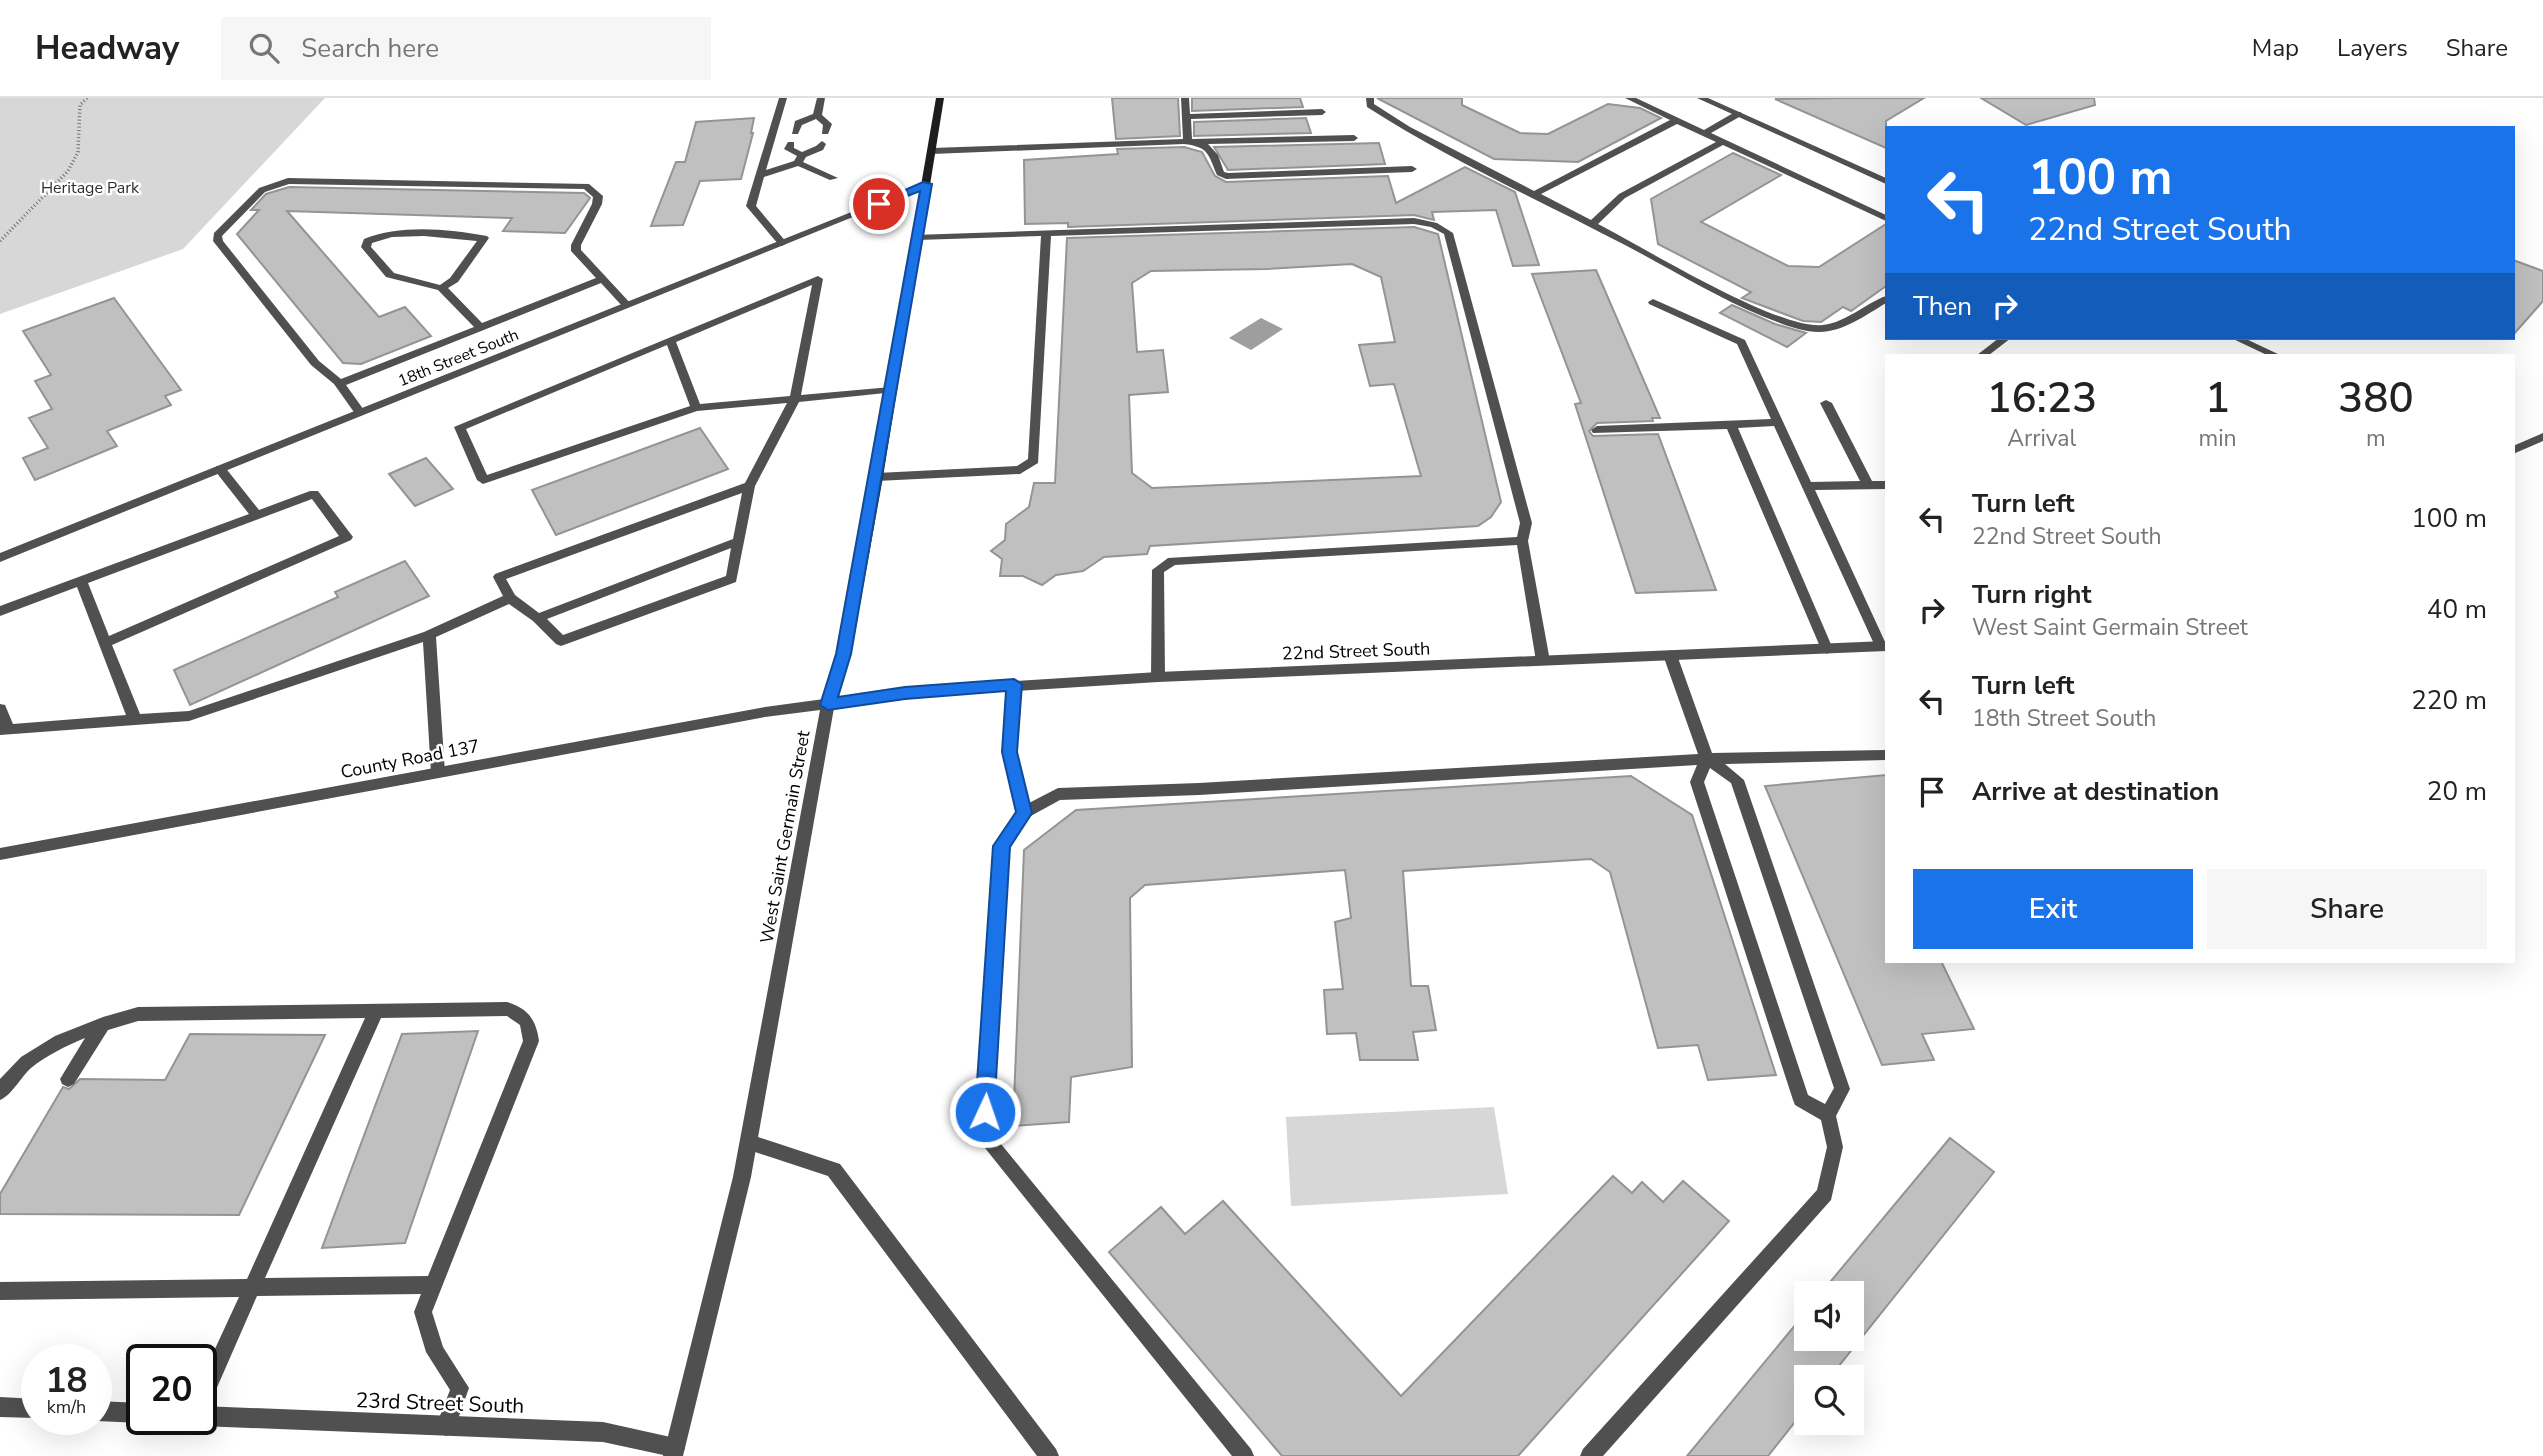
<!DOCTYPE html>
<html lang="en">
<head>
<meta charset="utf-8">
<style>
  body { margin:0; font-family:"Nunito Sans",sans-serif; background:#f6f6f6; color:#222; height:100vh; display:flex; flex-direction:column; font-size:26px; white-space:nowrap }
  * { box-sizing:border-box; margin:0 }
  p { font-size:23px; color:#767676 }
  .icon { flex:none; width:38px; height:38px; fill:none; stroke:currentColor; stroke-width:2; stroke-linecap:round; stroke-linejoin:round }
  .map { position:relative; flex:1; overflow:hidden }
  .sheet { position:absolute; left:1885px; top:256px; width:630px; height:609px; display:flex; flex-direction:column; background:#fff; border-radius:0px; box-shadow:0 7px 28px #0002 }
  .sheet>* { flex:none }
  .hud { position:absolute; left:1885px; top:28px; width:630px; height:214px; border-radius:0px; box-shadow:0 7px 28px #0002; background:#1a73e8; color:#fff; overflow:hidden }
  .buttons { position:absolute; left:1794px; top:1183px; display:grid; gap:14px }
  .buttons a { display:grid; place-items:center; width:70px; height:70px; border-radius:0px; background:#fff; box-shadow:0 7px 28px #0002; font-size:35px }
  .speed { position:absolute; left:21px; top:1246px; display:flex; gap:14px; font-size:35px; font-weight:700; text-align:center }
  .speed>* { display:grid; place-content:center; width:91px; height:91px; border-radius:50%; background:#fff; box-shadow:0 7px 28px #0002; line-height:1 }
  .speed small { font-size:18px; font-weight:400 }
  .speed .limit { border:4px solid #111; border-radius:10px; background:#fff; color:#111 }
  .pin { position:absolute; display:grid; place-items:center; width:60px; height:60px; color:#fff; margin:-30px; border:4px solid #fff; border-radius:50%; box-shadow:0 2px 7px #0007 }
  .me { position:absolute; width:77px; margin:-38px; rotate:3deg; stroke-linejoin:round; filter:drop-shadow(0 0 5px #0008) }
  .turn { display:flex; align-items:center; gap:24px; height:147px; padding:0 28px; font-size:32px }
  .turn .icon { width:91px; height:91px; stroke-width:2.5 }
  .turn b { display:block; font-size:49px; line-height:60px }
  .then { display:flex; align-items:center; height:66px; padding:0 28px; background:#0003; gap:14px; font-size:26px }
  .eta { display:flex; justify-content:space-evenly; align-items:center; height:119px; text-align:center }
  .eta b { font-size:42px; font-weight:600; line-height:49px }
  .cta { display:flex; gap:14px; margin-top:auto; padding:14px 28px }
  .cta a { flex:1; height:80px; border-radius:0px; background:#1a73e8; color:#fff; font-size:28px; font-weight:600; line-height:80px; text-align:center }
  .cta a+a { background:#f6f6f6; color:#222 }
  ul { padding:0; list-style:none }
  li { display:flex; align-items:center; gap:21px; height:91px; padding:0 28px }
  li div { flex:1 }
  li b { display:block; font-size:26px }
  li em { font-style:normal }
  header { display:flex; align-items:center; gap:42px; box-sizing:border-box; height:98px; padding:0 35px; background:#fff; border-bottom:2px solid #e0e0e0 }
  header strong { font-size:33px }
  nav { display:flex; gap:38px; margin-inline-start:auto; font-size:24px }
  .search { width:490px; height:63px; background:#f6f6f6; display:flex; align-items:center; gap:18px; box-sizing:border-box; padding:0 24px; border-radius:0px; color:#767676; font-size:26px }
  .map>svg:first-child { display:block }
  .green { fill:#d7d7d7 }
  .water { fill:#9e9e9e }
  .building { fill:#c0c0c0; stroke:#949494; stroke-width:2; fill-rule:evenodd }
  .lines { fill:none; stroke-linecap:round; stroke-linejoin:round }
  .path { stroke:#727272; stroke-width:3.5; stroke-dasharray:1 2.5; stroke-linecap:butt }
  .service { fill:#505050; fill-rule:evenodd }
  .minor { fill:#505050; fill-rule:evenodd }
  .tertiary { fill:#505050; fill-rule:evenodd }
  .secondary { fill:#1d1d1d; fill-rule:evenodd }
  .route { fill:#1a73e8; stroke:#114b97; stroke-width:2 }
  .labels { text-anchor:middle; stroke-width:5; stroke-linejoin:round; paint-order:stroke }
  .far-park-label { font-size:16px; fill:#2e2e2e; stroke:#fff }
  .far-street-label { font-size:16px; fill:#000; stroke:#fff }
  .street-label { font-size:18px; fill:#000; stroke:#fff }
  .near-street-label { font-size:21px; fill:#000; stroke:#fff }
</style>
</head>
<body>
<header>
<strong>Headway</strong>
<div class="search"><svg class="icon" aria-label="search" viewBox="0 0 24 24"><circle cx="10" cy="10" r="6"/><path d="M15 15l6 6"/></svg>Search here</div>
<nav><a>Map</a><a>Layers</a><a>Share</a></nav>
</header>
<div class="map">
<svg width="2543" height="1358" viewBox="0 0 2543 1358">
  <rect width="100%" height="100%" fill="#fff"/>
  <!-- green -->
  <g class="green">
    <polygon points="0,0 325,0 183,151 0,216"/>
    <polygon points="1494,1009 1508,1096 1291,1108 1286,1019"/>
  </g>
  <!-- water -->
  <polygon class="water" points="1261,220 1283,231 1251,252 1229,240"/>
  <!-- building -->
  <g class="building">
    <polygon points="1112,0 1178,0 1180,38 1116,41"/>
    <polygon points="1192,0 1300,0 1303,9 1192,13"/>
    <polygon points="1377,0 1462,0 1462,7 1520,35 1548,36 1608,6 1640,10 1661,20 1578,64 1494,61"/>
    <polygon points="1846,0 1924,0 1886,23 1886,50 1775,1"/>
    <polygon points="1981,0 2094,0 2095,7 2026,27"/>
    <polygon points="754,20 751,35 753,35 741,81 700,83 683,127 651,128 676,64 685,64 696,24"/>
    <polygon points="1306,20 1311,35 1194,38 1194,24"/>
    <polygon points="1379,45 1385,66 1228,72 1214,49"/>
    <polygon points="1184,49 1202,54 1215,78 1226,84 1388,78 1396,105 1465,69 1515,94 1539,167 1513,168 1496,112 1432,114 1434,122 1414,117 1068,129 1068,125 1025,126 1024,62 1118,56 1117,51"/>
    <polygon points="1733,55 1781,77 1701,124 1788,168 1819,169 1886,126 1886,188 1851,213 1843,209 1821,224 1803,223 1742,200 1751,194 1658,146 1651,101"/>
    <polygon points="289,89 584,95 590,100 565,135 503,133 512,120 287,113 379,219 405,209 431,238 361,266 343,265 237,136 259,112 251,112 266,96"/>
    <path d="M1414 129 1438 136 1501 404 1491 419 1478 428 1150 448 1147 456 1104 459 1083 473 1056 477 1042 487 1023 478H1000L1002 461 991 453 1005 442 1006 426 1029 409 1034 385H1055L1067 140ZM1352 166 1381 179 1395 244 1359 247 1370 288 1394 286 1421 378 1152 390 1132 375 1129 297 1168 294 1163 252 1137 254 1132 185 1151 173 1267 171Z"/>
    <polygon points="2513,162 2543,173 2543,203 2513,237"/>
    <polygon points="1596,172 1660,320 1652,320 1653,323 1597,325 1589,333 1593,338 1658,336 1716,492 1636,495 1575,306 1581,305 1532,176"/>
    <polygon points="114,200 181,292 165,298 171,307 107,333 117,348 35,382 23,360 48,350 29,320 52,311 35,283 51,277 23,233"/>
    <polygon points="1732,207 1775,226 1806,235 1787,249 1720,215"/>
    <polygon points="700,330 728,371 556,437 532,392"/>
    <polygon points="426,360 453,391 415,408 389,376"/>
    <polygon points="405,463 429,498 190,607 174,572 338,499 335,494"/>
    <polygon points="1886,677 1886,863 1941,863 1974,931 1922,936 1934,962 1882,967 1765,688"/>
    <polygon points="1631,678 1692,717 1776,977 1708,982 1698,947 1658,950 1610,774 1591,761 1403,773 1411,888 1428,888 1436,932 1413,934 1418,962 1360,962 1356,935 1327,936 1324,892 1343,891 1335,824 1351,820 1345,772 1145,787 1130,800 1132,969 1071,979 1069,1024 1013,1028 1024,752 1076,712"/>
    <polygon points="478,933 405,1145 322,1150 402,936"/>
    <polygon points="190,936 325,937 239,1117 0,1116 0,1096 63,989 69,991 80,981 165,982"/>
    <polygon points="1950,1040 1994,1074 1830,1279 1806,1279 1806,1310 1768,1358 1687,1358 1806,1214 1806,1241 1852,1241 1852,1195 1821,1195"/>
    <polygon points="1613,1078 1632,1095 1642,1084 1663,1104 1683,1083 1729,1123 1518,1358 1282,1358 1109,1154 1161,1109 1185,1136 1223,1103 1401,1298"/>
  </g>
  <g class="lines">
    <!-- path -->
    <polyline class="path" points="0,143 68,73 78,54 80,7 87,0"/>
    <!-- service -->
    <g class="service">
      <polygon points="779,0 787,0 766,72 794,63 797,58 784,51 788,44 794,44 794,50 802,54 816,48 822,43 826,46 823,52 806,59 803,64 838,80 830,82 798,68 764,79 756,108 787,145 782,148 779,147 746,108"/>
      <polygon points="817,0 825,0 822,17 832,26 828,36 822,36 823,27 816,21 802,27 798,36 792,36 795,23 813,16"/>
      <path d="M1181 0H1189L1190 16 1322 11 1326 14 1322 17 1191 21 1192 41 1354 37 1358 40 1354 43 1208 46 1218 57 1224 74 1228 75 1412 68 1417 71 1412 74 1226 81 1217 77C1208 56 1209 49 1184 46L932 56 927 53 932 50 1183 41Z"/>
      <path d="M1366 0H1374V6L1410 29 1534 93 1670 22 1625 0H1636L1704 32 1735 14H1741V18L1711 35 1886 117V123L1723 47 1625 100 1598 126C1643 149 1779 233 1823 227 1847 224 1864 206 1886 198V205C1866 217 1843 234 1819 234 1800 234 1780 225 1762 218 1714 198 1671 171 1625 147 1539 102 1449 62 1367 9ZM1677 26 1716 44 1619 96 1591 122 1541 96Z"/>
      <path d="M288 80 589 86 603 98 602 106 581 147V152L632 207 623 209 601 185 346 287 366 315 360 318 356 317 334 286 311 267 213 143 214 135 259 90ZM289 86 584 91 593 99 592 106 571 147V153L596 180 482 225 448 190 458 184 489 140 487 138C449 131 400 126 364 141L361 149 386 179 438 192 474 229 341 281 319 263 223 143 222 138 265 94ZM424 138 477 143 450 180 440 187 394 175 371 149 372 145 392 139Z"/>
      <polygon points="1414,120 1437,125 1453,135 1532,425 1528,443 1550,563 1548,566 1538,566 1536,563 1517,447 1175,467 1164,474 1165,579 1158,584 1151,579 1152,472 1168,460 1517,439 1520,425 1444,136 1431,129 1414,126 1051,138 1038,365 1020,376 877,383 871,379 877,375 1017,368 1028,361 1041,138 917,142 914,141 914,137"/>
      <path d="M818 178 823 181 801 297 891 289 895 290V294L799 304 755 388 736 484 561 548 556 546 533 523 509 506 436 539 445 675 443 679H433L431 675 423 544 189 623 0 637V606L5 607 13 626 126 617 77 489 0 518V508L249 416 216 374V368H224L259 412 310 393H318L353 439 351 442 112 547 140 616 189 613 424 534 503 498 493 479 495 476 745 385 787 305 697 313 483 386 477 382 454 329ZM812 187 790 298 700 306 676 244ZM667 247 690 308 487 377 466 331ZM742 395 733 441 539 515 515 497 506 481ZM312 401 339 438 109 538 88 485ZM731 450 726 478 563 537 547 521Z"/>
      <polygon points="1653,201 1745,242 1811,384 1860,383 1820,305 1826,302 1832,305 1872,383 1886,383 1886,391 1815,392 1886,546 1886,551 1881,553 1875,548 1774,328 1738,330 1833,551 1827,556 1821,551 1727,331 1593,335 1591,332 1597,328 1771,321 1737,246 1649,206 1648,204"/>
      <polygon points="1999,240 2011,240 1989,257 1977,257"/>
      <path d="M1670 552 1677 557 1712 655 1886 652V662L1725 666 1744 682 1850 991 1836 1018 1843 1049 1831 1102 1603 1358H1580L1583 1351 1817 1092 1827 1049 1821 1022 1795 1007 1793 1002 1690 684 1697 667 1199 697 1060 702 1029 719 1008 749 993 1014 1001 1046 1251 1351 1254 1358H1232L985 1050 977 1014 994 748 1017 714 1002 654 1008 586 1015 581 1022 586 1016 654 1029 705 1058 690 1199 685 1698 656 1663 557ZM1710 670 1731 685 1834 990 1825 1006 1808 997 1704 684Z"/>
      <path d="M507 904C528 911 536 921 539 943L432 1214 443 1249 469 1290 453 1335 446 1338 439 1335 436 1328 450 1292 426 1254 414 1214 421 1196 257 1198 208 1310 201 1312V1281L239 1199 0 1202V1184L247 1181 365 920 138 923 108 932 74 986 68 989 62 986 60 981 85 940C66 948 47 957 31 970 21 979 12 997 0 1002V981L21 959 55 938 103 919 138 909ZM507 918 520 927 523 943 428 1178 265 1180 381 920Z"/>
      <polygon points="749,1036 840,1066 1056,1351 1059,1358 1037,1358 828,1078 743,1050 741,1044 743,1038"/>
    </g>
    <!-- minor -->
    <g class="minor">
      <polygon points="924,85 932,87 0,464 0,455"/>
      <polygon points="0,1299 37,1301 37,1320 0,1319"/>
      <polygon points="96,1303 142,1305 142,1321 149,1321 142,1325 96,1323 93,1321 96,1321"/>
      <polygon points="201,1308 603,1324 675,1340 682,1343 685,1350 682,1357 668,1358 603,1344 201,1328 194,1325 193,1321 201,1321"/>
    </g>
    <!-- tertiary -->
    <g class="tertiary">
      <polygon points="1697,0 1708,0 1886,80 1886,86"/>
      <polygon points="2231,240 2244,240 2280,257 2267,257"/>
      <polygon points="2543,335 2543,343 2513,356 2513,348"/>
      <polygon points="1886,543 1886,553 1158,584 905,600 834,610 751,1079 683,1358 663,1358 733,1079 820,612 765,619 0,762 0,750 765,609 905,590 1158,574"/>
    </g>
    <!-- secondary -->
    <polygon class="secondary" points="936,0 944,0 883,379 851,556 835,607 828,612 821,607 837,556 871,379"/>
  </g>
  <!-- route -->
  <polygon class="route" points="923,84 932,86 851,556 838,599 905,589 1014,581 1022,586 1017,654 1032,715 1010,749 994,1014 991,1021 985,1023 978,1021 975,1014 993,748 1016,714 1002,654 1006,593 905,601 828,612 820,607 836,556 920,93 882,108 873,106"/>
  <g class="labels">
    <!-- far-park labels -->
    <g class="far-park-label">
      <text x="90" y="95">Heritage Park</text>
    </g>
    <!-- far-street labels -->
    <g class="far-street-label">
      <text transform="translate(458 259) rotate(-22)" y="6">18th Street South</text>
    </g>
    <!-- street labels -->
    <g class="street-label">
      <text transform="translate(1356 553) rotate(-2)" y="6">22nd Street South</text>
      <text transform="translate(410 661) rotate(-11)" y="6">County Road 137</text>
      <text transform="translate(785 739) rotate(-80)" y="6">West Saint Germain Street</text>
    </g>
    <!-- near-street labels -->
    <g class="near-street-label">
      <text transform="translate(440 1305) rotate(2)" y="7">23rd Street South</text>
    </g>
  </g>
</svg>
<div class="buttons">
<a><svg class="icon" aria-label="sound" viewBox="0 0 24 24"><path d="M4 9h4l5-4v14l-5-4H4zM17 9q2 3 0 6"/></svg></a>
<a><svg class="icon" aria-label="search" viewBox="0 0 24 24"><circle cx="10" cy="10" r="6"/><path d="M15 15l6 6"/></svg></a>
</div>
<div class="speed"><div>18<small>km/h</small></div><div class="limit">20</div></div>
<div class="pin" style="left:879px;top:106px;background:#d93025"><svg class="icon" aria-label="arrive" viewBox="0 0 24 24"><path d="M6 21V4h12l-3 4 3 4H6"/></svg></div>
<svg class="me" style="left:985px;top:1014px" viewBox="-20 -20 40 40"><circle r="17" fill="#1a73e8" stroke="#fff" stroke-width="3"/><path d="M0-11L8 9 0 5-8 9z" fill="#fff"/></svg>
<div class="hud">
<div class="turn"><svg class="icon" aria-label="left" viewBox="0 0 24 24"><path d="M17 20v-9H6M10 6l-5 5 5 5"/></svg><div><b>100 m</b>22nd Street South</div></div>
<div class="then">Then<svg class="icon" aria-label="right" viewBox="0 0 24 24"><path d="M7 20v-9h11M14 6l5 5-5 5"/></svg></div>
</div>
<section class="sheet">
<div class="eta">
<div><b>16:23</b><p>Arrival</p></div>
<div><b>1</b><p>min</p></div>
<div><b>380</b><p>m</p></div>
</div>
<ul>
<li><svg class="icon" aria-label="left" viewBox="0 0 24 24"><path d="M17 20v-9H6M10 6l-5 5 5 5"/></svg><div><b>Turn left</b><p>22nd Street South</p></div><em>100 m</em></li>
<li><svg class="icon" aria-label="right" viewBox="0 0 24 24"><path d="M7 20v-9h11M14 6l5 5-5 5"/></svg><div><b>Turn right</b><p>West Saint Germain Street</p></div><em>40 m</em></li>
<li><svg class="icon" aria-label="left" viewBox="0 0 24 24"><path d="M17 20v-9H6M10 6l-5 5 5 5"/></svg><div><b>Turn left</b><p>18th Street South</p></div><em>220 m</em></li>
<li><svg class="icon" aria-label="arrive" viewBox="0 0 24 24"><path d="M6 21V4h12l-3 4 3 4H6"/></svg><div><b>Arrive at destination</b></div><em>20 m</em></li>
</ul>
<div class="cta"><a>Exit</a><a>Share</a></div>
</section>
</div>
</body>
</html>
